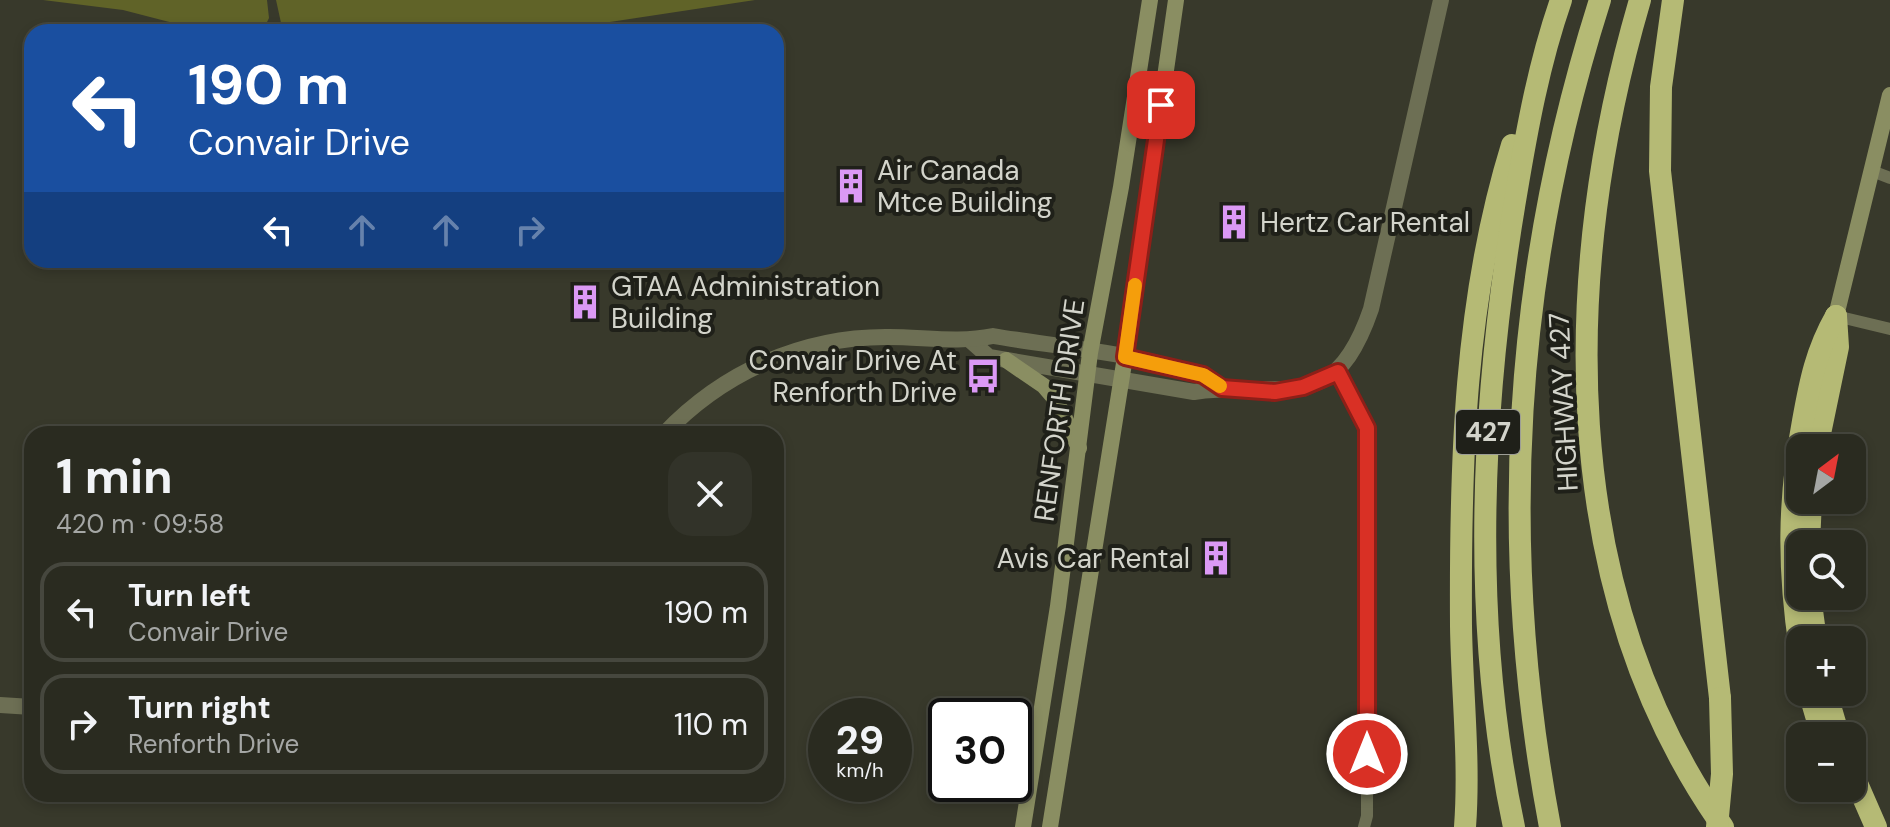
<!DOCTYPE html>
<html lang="en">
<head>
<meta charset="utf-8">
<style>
  body { margin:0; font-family:"DM Sans",sans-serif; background:#323329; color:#f1f3f6; height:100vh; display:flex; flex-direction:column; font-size:30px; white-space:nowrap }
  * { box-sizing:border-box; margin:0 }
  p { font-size:26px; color:#a5a7a5 }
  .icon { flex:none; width:44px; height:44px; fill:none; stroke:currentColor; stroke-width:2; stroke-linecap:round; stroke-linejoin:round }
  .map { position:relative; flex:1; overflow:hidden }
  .details { position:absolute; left:24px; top:426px; width:760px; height:376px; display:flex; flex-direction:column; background:#2a2b20; border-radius:24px; box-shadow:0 4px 12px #0003,0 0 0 2px #46473e }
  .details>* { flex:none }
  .guide { position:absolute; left:24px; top:24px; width:760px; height:244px; border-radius:24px; box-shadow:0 4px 12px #0003,0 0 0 2px #46473e; background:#1a4fa0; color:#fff; overflow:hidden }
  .needle { width:52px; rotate:32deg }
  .tools { position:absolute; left:1786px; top:434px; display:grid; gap:16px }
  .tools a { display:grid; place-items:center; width:80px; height:80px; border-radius:16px; background:#2a2b20; box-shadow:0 4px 12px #0003,0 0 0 2px #46473e; font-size:40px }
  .speed { position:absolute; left:808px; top:698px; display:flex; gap:16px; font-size:40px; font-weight:700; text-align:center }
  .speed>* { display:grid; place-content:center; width:104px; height:104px; border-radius:50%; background:#2a2b20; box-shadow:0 4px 12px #0003,0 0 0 2px #46473e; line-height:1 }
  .speed small { font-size:20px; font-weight:400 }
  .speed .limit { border:4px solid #111; border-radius:12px; background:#fff; color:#111 }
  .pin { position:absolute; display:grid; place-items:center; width:68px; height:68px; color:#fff; margin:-34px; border-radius:16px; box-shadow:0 4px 12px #0006 }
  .me { position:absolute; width:88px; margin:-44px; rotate:0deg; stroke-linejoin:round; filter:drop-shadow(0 0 6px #0008) }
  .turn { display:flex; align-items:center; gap:28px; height:168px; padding:0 32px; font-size:36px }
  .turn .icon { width:104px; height:104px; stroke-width:2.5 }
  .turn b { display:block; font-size:56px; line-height:68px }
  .lanes { display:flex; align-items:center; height:76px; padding:0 32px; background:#0003; justify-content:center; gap:40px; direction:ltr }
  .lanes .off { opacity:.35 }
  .round { display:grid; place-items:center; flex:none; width:84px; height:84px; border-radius:24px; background:#323329 }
  .overview { display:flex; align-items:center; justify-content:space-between; height:136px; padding:0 32px }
  h1 { font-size:48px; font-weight:700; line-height:60px }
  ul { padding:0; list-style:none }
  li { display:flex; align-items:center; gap:24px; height:100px; margin:0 16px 12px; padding:0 16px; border:4px solid #46473e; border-radius:24px }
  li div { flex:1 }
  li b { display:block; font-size:30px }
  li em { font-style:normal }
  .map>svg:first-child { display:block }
  .green { fill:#606328 }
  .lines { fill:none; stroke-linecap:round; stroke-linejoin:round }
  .minor { stroke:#6d6f54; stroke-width:12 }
  .tertiary { stroke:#6d6f54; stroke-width:16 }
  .secondary { stroke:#8a8e62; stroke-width:16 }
  .motorway { stroke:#b5ba75; stroke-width:22 }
  .motorway-bridge { stroke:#b5ba75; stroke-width:22 }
  .route-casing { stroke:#8d1f18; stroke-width:20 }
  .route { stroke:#d93025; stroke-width:14 }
  .slow { stroke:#f59e0b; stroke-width:14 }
  .labels { text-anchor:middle; stroke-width:8; stroke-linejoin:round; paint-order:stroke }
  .shield { fill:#1f2019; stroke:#9d9e96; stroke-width:2 }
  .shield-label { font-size:26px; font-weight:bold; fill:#d3d4cb }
  .poi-label { font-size:28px; fill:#d3d4cb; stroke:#1f2019; text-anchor:start }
  .street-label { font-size:28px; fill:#d3d4cb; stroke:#1f2019 }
</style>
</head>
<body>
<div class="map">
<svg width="1890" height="827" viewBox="0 0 1890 827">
  <rect width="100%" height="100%" fill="#38392b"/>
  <!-- green -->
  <g class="green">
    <polygon points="43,0 267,0 269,18 262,32 208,32 123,10"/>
    <polygon points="276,0 755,0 544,32 283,32"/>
  </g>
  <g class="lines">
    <!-- minor -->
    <g class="minor">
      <polyline points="1872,171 1890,178"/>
      <polyline points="1836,316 1890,329"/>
      <polyline points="1338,372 1367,428 1367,816 1364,827"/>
    </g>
    <!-- tertiary -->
    <g class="tertiary">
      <path d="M971 341 989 357 1194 392C1284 379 1333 420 1371 309L1441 0"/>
      <path d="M664 434C723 372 803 336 889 337 924 337 959 343 993 336 1054 347 1174 355 1222 388"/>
      <polyline points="0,705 32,707"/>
    </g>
    <!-- secondary -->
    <g class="secondary">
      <polyline points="1836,316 1890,95"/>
      <polyline points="1006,360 1044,386 1056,400 1079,448"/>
      <polyline points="1023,827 1058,606 1090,353 1121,187 1150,0"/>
      <polyline points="1050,827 1125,357 1176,0"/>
    </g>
    <!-- motorway -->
    <g class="motorway">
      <path d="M1640 0C1561 269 1555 589 1723 827"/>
      <polyline points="1673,0 1661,87 1660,171 1720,698"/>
      <polyline points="1817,448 1838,347 1836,316"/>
      <polyline points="1809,544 1811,500"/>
      <polyline points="1810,596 1816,640"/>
      <path d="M1800 649C1788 569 1788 501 1803 421 1810 382 1816 351 1836 316"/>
      <polyline points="1809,692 1822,736"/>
      <polyline points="1826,692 1839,736"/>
      <polyline points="1852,772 1876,827"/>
      <path d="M1465 827C1470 760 1462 693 1461 626 1460 465 1464 300 1512 145"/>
      <path d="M1514 827C1470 620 1481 401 1516 195 1527 129 1539 63 1561 0"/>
      <path d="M1550 827C1497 546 1513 273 1600 0"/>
    </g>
    <!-- motorway-bridge -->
    <polyline class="motorway-bridge" points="1717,827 1722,774 1720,698"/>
  </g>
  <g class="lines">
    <!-- route casing -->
    <g class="route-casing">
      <polyline id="route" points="1161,105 1125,357 1203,375 1222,388 1275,392 1303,387 1338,372 1367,428 1367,754"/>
    </g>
    <!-- route -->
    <use href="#route" class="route"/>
    <!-- slow -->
    <polyline class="slow" points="1135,285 1125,357 1203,375 1220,386"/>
  </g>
  <!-- icons -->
  <defs>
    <g id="building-bare" transform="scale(2.76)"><path d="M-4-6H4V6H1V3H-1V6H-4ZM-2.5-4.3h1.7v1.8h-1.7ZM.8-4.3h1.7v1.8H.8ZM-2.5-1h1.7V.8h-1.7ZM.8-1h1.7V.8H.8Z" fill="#db99f5" stroke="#1f2019" stroke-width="2.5" paint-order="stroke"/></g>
    <g id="bus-bare" transform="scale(2.76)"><path d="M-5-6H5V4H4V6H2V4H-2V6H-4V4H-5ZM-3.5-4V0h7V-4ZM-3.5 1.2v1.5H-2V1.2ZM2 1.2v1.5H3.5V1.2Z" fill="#db99f5" stroke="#1f2019" stroke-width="2.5" paint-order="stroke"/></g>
  </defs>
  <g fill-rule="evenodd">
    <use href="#building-bare" x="851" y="186"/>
    <use href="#building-bare" x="1234" y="222"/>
    <use href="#building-bare" x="585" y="302"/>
    <use href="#bus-bare" x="983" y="376"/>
    <use href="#building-bare" x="1216" y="558"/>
  </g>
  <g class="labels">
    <!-- shield labels -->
    <rect class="shield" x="1456" y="410" width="64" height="44" rx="6"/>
    <g class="shield-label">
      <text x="1488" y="441">427</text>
    </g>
    <!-- poi labels -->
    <g class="poi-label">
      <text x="877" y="180">Air Canada<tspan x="877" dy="32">Mtce Building</tspan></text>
      <text x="1260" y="232">Hertz Car Rental</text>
      <text x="611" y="296">GTAA Administration<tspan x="611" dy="32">Building</tspan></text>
      <text x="957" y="370" text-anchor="end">Convair Drive At<tspan x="957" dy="32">Renforth Drive</tspan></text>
      <text x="1190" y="568" text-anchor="end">Avis Car Rental</text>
    </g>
    <!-- street labels -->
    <g class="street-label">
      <text transform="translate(1563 402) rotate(-93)" y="10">HIGHWAY 427</text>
      <text transform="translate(1059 410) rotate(-82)" y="10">RENFORTH DRIVE</text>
    </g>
  </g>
</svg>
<div class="tools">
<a><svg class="needle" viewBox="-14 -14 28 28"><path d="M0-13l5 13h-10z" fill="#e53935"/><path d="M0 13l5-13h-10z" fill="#a5a7a5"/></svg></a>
<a><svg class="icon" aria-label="search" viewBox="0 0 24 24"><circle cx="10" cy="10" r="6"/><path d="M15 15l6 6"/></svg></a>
<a>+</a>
<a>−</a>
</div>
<div class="speed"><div>29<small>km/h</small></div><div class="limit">30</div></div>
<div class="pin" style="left:1161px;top:105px;background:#d93025"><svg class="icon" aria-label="arrive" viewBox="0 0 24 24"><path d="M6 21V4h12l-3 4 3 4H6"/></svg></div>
<svg class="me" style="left:1367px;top:754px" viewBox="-20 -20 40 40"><circle r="17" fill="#d93025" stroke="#fff" stroke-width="3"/><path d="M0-11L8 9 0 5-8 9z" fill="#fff"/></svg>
<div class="guide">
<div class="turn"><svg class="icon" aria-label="left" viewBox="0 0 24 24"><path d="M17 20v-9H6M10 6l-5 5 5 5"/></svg><div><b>190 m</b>Convair Drive</div></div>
<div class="lanes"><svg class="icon" aria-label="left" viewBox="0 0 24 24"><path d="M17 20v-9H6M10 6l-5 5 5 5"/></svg><svg class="icon off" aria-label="ahead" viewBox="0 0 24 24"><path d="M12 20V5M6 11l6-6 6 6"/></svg><svg class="icon off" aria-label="ahead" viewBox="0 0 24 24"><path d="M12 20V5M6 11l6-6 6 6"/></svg><svg class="icon off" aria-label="right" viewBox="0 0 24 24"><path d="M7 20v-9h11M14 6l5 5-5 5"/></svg></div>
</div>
<section class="details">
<div class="overview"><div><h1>1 min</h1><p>420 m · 09:58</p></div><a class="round"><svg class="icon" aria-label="close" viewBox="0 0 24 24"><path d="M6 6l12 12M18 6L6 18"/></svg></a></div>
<ul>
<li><svg class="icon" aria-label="left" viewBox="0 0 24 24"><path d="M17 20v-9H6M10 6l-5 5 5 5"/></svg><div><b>Turn left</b><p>Convair Drive</p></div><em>190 m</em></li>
<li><svg class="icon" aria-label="right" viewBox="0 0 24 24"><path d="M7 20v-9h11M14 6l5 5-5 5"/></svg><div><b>Turn right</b><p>Renforth Drive</p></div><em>110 m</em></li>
</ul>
</section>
</div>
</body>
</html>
